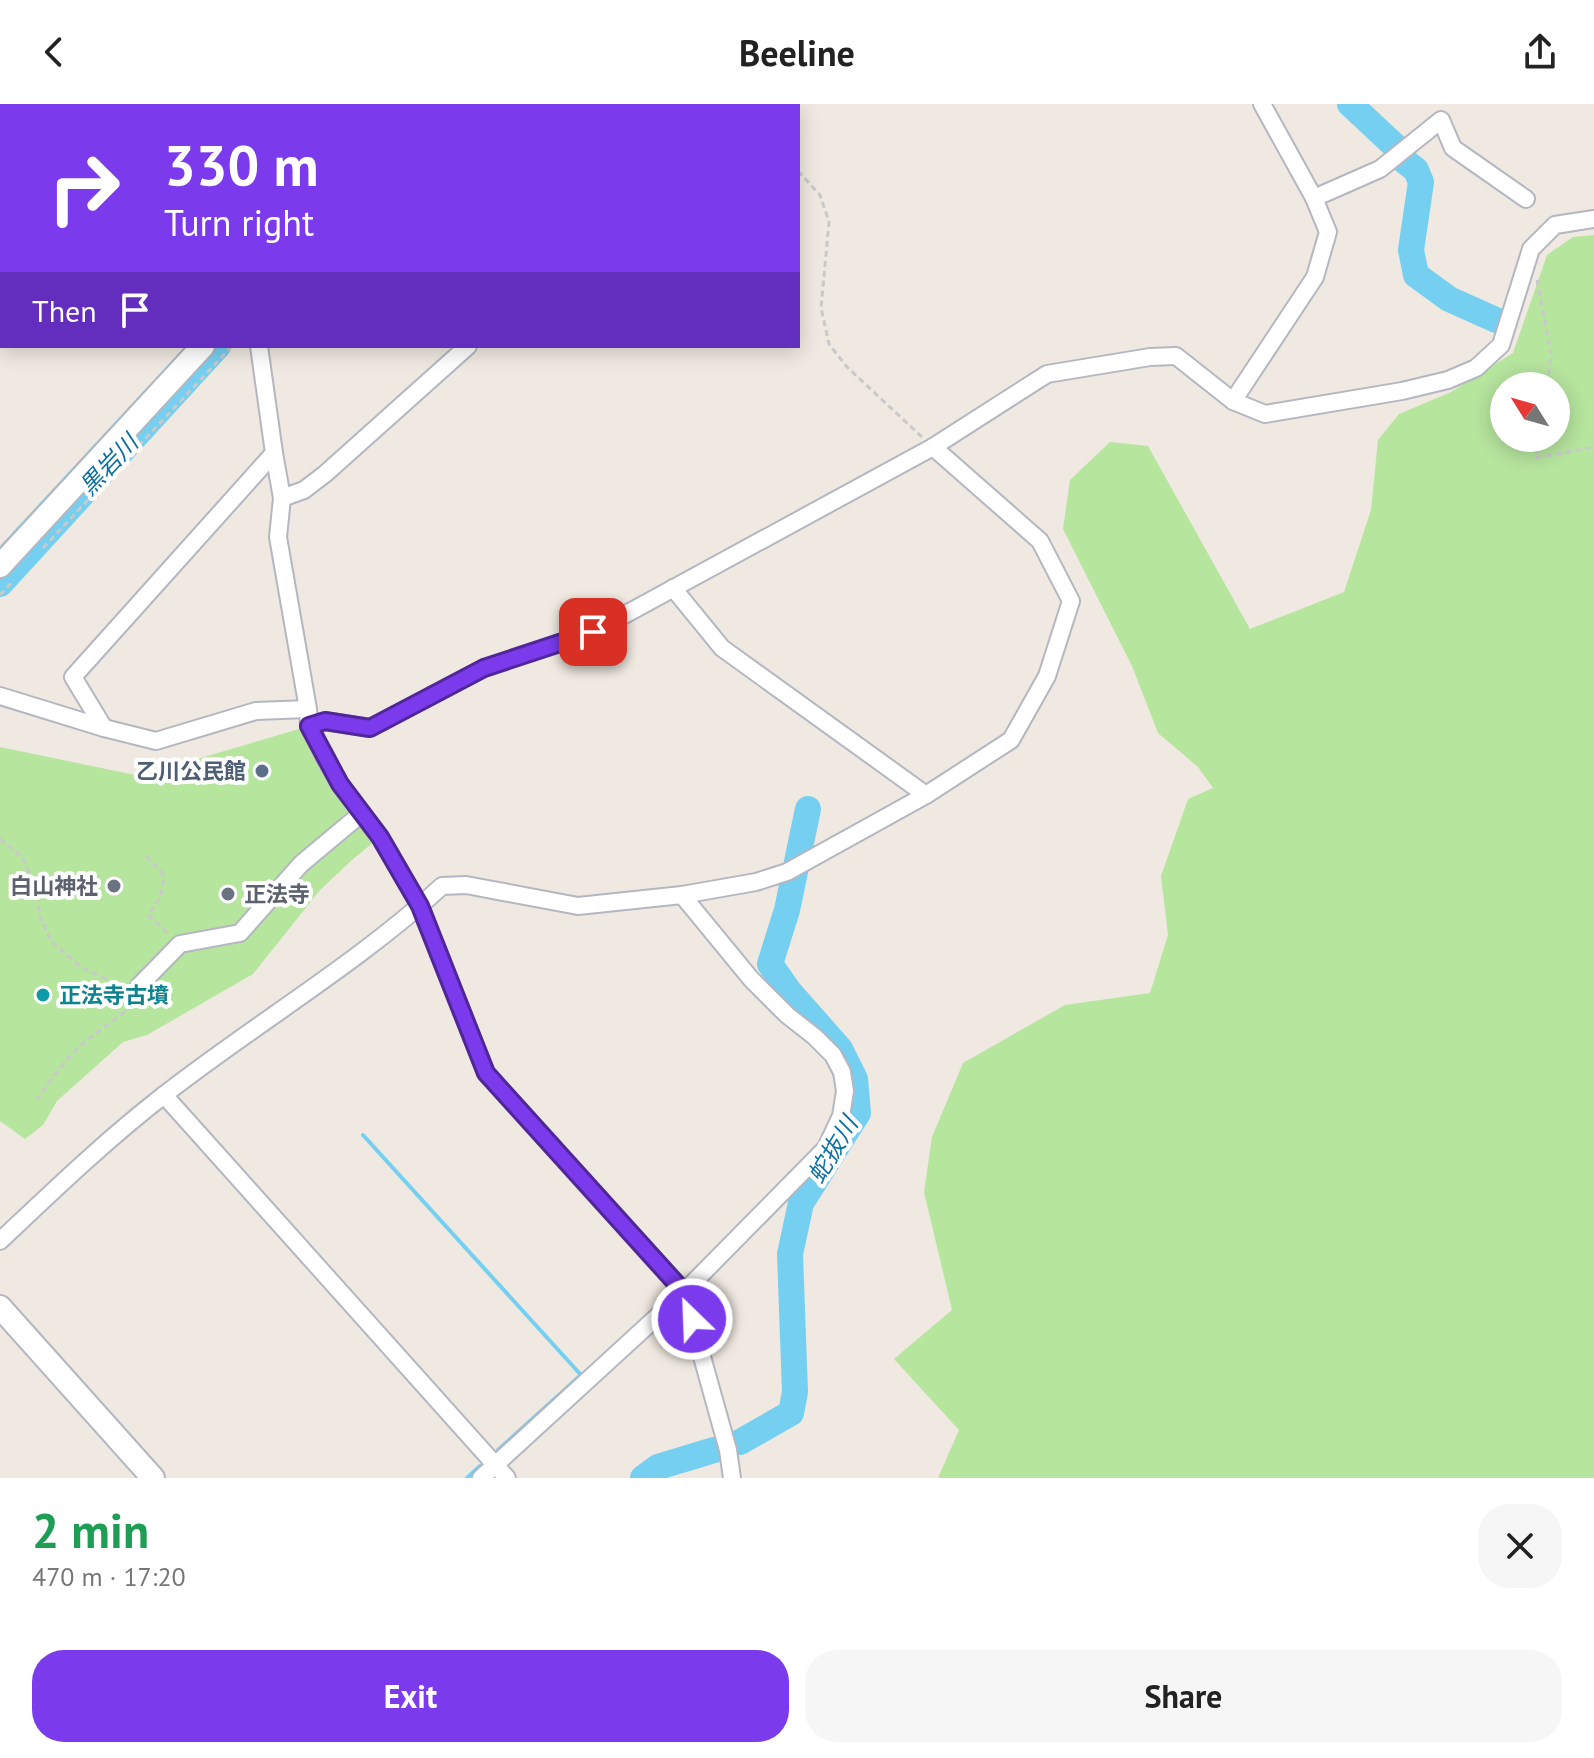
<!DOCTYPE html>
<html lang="en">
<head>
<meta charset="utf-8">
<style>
  body { margin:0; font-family:"PT Sans","Noto Sans JP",sans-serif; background:#f6f6f6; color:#222; height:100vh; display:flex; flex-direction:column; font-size:30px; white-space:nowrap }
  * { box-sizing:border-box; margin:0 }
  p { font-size:26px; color:#767676 }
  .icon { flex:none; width:44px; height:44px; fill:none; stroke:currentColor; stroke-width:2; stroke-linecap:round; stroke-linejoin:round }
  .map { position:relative; height:1374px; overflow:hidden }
  .drawer { display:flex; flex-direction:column; background:#fff; flex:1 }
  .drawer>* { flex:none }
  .guide { position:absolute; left:0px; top:0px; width:800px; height:244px; box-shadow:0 4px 20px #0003; background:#7c3aed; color:#fff; overflow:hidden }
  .needle { width:52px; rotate:307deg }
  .tools { position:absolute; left:1490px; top:268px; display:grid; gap:16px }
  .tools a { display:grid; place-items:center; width:80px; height:80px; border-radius:50%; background:#fff; box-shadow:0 4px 20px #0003; font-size:40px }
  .pin { position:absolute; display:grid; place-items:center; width:68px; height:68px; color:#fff; margin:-34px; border-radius:16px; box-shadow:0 4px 12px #0006 }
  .me { position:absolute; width:88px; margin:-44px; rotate:336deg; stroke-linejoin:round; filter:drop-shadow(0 0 6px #0008) }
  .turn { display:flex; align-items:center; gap:28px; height:168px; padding:0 32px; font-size:36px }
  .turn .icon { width:104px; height:104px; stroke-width:2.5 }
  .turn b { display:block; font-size:56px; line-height:68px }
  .then { display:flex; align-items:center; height:76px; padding:0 32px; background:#0003; gap:16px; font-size:30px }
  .round { display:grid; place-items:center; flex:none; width:84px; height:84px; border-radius:32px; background:#f6f6f6 }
  .headline { display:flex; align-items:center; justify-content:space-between; height:136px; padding:0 32px }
  h1 { font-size:48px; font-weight:600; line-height:60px; color:#1e9e55 }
  .primary-button { display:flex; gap:16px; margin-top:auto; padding:16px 32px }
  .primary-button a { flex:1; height:92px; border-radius:32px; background:#7c3aed; color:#fff; font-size:32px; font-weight:600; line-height:92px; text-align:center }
  .primary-button a+a { background:#f6f6f6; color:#222 }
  header { display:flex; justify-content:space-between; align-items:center; height:104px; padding:0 32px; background:#fff; font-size:36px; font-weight:600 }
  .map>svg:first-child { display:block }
  .green { fill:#b6e59e; fill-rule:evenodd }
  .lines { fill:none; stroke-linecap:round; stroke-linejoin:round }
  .stream { stroke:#75cff0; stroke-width:4 }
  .river { stroke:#75cff0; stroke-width:26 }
  .street-casing { stroke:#b4b7c1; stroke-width:20 }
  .secondary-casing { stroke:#b4b7c1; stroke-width:26 }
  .path { stroke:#c9c9c9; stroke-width:3; stroke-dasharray:6 4; stroke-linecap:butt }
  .street { stroke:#fff; stroke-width:16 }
  .secondary { stroke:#fff; stroke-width:22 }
  .route-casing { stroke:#51269a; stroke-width:20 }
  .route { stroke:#7c3aed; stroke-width:14 }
  .service-dot { fill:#5c6f8a; stroke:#fff; stroke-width:3 }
  .worship-dot { fill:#6b7280; stroke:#fff; stroke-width:3 }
  .culture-dot { fill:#0f9aa8; stroke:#fff; stroke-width:3 }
  .labels { text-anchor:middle; stroke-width:8; stroke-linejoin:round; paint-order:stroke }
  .service-label { font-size:22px; font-weight:bold; fill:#4e5e75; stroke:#fff; text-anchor:end }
  .worship-label { font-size:22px; font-weight:bold; fill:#5b616d; stroke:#fff; text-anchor:end }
  .culture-label { font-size:22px; font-weight:bold; fill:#0d838f; stroke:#fff; text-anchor:start }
  .water-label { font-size:24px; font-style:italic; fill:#0d6fa3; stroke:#fff }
</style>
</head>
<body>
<header><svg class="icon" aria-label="back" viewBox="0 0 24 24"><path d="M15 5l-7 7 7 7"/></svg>Beeline<svg class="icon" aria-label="share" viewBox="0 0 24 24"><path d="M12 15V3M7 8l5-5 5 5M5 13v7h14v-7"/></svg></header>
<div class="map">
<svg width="1594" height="1374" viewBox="0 0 1594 1374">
  <rect width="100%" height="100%" fill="#efe9e1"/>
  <!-- green -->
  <g class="green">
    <path d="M1594 131V1374H938L959 1326 894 1255 952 1206 924 1088 932 1033 963 959 1065 901 1150 889 1168 831 1161 772 1188 695 1213 684 1198 663 1158 629 1132 562 1063 425 1070 376 1110 338 1148 342 1250 525 1344 488 1371 406 1378 336 1399 310 1451 288 1513 249 1547 151 1573 133ZM1504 282H1556V334H1504Z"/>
    <polygon points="309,622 380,733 352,756 320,786 253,870 147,931 123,938 57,997 43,1021 25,1035 0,1017 0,643 140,672"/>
  </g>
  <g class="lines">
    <!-- stream -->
    <g class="stream">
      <polyline points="400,2 402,0"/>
      <polyline points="0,445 188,242"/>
      <polyline points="363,1031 581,1271 498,1346"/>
      <polyline points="467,1374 480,1362"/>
    </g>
    <!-- river -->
    <g class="river">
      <polyline points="1350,0 1396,43"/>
      <polyline points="440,2 441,0"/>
      <polyline points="1402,55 1416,66 1421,78 1411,146 1416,171 1449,195 1496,216"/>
      <polyline points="0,480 218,242"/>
      <polyline points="740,1338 791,1309 795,1288 790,1150 801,1099 858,1009 855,975 840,945 788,886 770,860 787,806 808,705"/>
      <polyline points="643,1374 658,1363 714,1346"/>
    </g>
    <!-- street casing -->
    <g class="street-casing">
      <g id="street">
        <polyline points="539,0 539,2"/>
        <polyline points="213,2 215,0"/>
        <polyline points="1314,94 1380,65 1441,16 1453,44 1526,95"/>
        <polyline points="0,187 2,185"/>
        <polyline points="259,242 274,349 282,394 278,433 308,605 309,622 324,652 340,680 380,733 420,802 486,969 684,1188 728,1346 732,1374"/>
        <polyline points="1233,297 1315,173 1328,128 1314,94 1262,0"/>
        <polyline points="282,394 304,386 325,370 468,242"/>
        <polyline points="673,484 722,544 926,691"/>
        <polyline points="0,592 104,624 156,637 256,607 308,605"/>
        <polyline points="309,622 325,617 370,624 484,564 593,528 933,343 1047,270 1150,253 1176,252 1233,297 1265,310 1402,287 1448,276 1476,264 1501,241 1531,145 1555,121 1594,115"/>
        <polyline points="104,624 73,573 274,349"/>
        <polyline points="139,882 180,840 240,829 301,760 362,709"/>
        <polyline points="164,991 507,1374"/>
        <path d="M0 1137C53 1087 106 1036 164 991 255 920 357 860 442 782L466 781 578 802 682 791 756 778 787 768 926 691 1011 636 1047 572 1071 497 1040 437 933 343"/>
        <polyline points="481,1374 684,1188 826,1044 841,1012 845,987 842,968 833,951 815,933 787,911 751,875 682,791"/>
      </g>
    </g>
    <!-- secondary casing -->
    <g class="secondary-casing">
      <g id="secondary">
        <polyline points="417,2 418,0"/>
        <polyline points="0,462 203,242"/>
        <polyline points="0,1203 153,1374"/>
      </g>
    </g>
    <!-- path -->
    <g class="path">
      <polyline points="736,0 738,2"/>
      <polyline points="449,2 451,0"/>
      <polyline points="798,67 820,91 829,118 821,204 829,240 847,263 922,333"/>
      <polyline points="1537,176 1551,250 1547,282"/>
      <polyline points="1539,334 1536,354 1594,343"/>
      <polyline points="43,444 232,242"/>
      <polyline points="0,491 14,476"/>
      <polyline points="0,735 22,753 36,782 40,812 51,837 81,863 114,879 127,881"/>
      <path d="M146 752 163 770C164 787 160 797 148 811L168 829"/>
      <path d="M37 996C50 976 67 953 86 937 101 924 122 913 135 897"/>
    </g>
    <!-- street -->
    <use href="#street" class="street"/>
    <!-- secondary -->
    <use href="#secondary" class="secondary"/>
  </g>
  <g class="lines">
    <!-- route casing -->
    <g class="route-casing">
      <polyline id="route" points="593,528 484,564 370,624 325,617 309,622 340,680 380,733 420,802 486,969 684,1188 692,1215"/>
    </g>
    <!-- route -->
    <use href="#route" class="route"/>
  </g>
  <!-- markers -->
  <circle class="service-dot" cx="262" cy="667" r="8"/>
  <g class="worship-dot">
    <circle cx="114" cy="782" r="8"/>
    <circle cx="228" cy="790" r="8"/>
  </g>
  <circle class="culture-dot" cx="43" cy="891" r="8"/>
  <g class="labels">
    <!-- service labels -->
    <g class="service-label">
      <text x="246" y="675">乙川公民館</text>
    </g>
    <!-- worship labels -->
    <g class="worship-label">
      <text x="98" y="790">白山神社</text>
      <text x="244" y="798" text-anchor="start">正法寺</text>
    </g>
    <!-- culture labels -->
    <g class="culture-label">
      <text x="59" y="899">正法寺古墳</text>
    </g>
    <!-- water labels -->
    <g class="water-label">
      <text transform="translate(109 361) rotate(-47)" y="8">黒岩川</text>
      <text transform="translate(833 1046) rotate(-59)" y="8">蛇抜川</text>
    </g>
  </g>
</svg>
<div class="tools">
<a><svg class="needle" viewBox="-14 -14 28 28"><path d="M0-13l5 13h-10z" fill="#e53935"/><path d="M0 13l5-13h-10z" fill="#767676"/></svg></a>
</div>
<div class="pin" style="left:593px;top:528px;background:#d93025"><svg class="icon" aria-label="arrive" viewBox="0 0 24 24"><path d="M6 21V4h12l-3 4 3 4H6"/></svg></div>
<svg class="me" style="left:692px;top:1215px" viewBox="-20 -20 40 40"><circle r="17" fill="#7c3aed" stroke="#fff" stroke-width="3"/><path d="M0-11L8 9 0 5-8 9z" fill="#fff"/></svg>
<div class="guide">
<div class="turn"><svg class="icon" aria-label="right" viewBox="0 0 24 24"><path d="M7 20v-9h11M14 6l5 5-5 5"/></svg><div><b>330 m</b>Turn right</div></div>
<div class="then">Then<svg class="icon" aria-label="arrive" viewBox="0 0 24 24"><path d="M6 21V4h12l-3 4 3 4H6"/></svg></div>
</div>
</div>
<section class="drawer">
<div class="headline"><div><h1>2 min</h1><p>470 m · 17:20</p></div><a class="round"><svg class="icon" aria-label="close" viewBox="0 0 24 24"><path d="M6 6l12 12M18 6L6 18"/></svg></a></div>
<div class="primary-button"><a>Exit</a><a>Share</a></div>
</section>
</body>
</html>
